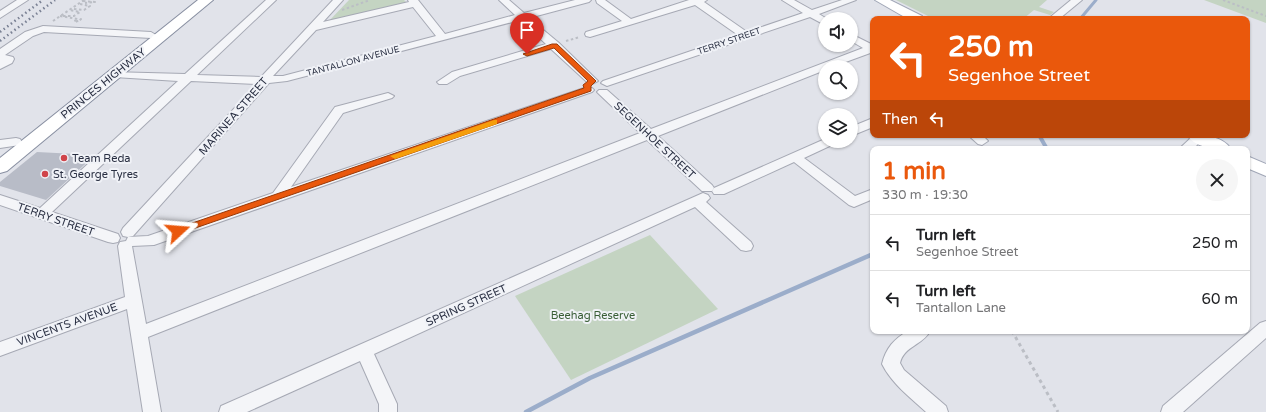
<!DOCTYPE html>
<html lang="en">
<head>
<meta charset="utf-8">
<style>
  body { margin:0; font-family:"Varela Round",sans-serif; background:#f6f6f6; color:#202124; height:100vh; display:flex; flex-direction:column; font-size:15px; white-space:nowrap }
  * { box-sizing:border-box; margin:0 }
  p { font-size:13px; color:#757577 }
  .icon { flex:none; width:22px; height:22px; fill:none; stroke:currentColor; stroke-width:2; stroke-linecap:round; stroke-linejoin:round }
  .map { position:relative; flex:1; overflow:hidden }
  .side { position:absolute; left:870px; top:146px; width:380px; height:188px; display:flex; flex-direction:column; background:#fff; border-radius:8px; box-shadow:0 1px 3px #0004 }
  .side>* { flex:none }
  .banner { position:absolute; left:870px; top:16px; width:380px; height:122px; border-radius:8px; box-shadow:0 1px 3px #0004; background:#ea580c; color:#fff; overflow:hidden }
  .buttons { position:absolute; left:818px; top:12px; display:grid; gap:8px }
  .buttons a { display:grid; place-items:center; width:40px; height:40px; border-radius:50%; background:#fff; box-shadow:0 1px 3px #0004; font-size:20px }
  .pin { position:absolute; display:grid; place-items:center; width:34px; height:34px; color:#fff; margin:-41px -17px; border-radius:50% 50% 50% 0; rotate:-45deg; box-shadow:0 0 4px #0007 }
  .pin .icon { rotate:45deg }
  .me { position:absolute; width:44px; margin:-22px; rotate:71deg; stroke-linejoin:round; filter:drop-shadow(0 0 3px #0008) }
  .turn { display:flex; align-items:center; gap:14px; height:84px; padding:0 12px; font-size:18px }
  .turn .icon { width:52px; height:52px; stroke-width:2.5 }
  .turn b { display:block; font-size:28px; line-height:34px }
  .then { display:flex; align-items:center; height:38px; padding:0 12px; background:#0003; gap:8px; font-size:15px }
  .round { display:grid; place-items:center; flex:none; width:42px; height:42px; border-radius:21px; background:#f6f6f6 }
  .overview { display:flex; align-items:center; justify-content:space-between; height:68px; padding:0 12px }
  h1 { font-size:24px; font-weight:700; line-height:30px; color:#ea580c }
  ul { padding:0; list-style:none }
  li { display:flex; align-items:center; gap:12px; height:56px; padding:0 12px; border-top:1px solid #e0e0e0 }
  li div { flex:1 }
  li b { display:block; font-size:15px }
  li em { font-style:normal }
  .map>svg:first-child { display:block }
  .green { fill:#c4d4c2 }
  .lines { fill:none; stroke-linecap:round; stroke-linejoin:round }
  .stream-far2 { stroke:#9badca; stroke-width:3 }
  .stream-far1 { stroke:#9badca; stroke-width:4 }
  .stream { stroke:#9badca; stroke-width:4.5 }
  .building { fill:#b8bcc7 }
  .minor-casing { stroke:#a6a9b4; stroke-width:2 }
  .major-casing { stroke:#a0a6b6; stroke-width:2 }
  .highway-casing { stroke:#888fa1; stroke-width:2 }
  .path-far1 { stroke:#bbbec5; stroke-width:2; stroke-dasharray:2.5 2.5; stroke-linecap:butt }
  .path { stroke:#bbbec5; stroke-width:3; stroke-dasharray:3.5 3.5; stroke-linecap:butt }
  .minor { fill:#f4f5f8; fill-rule:evenodd }
  .major { fill:#fff; fill-rule:evenodd }
  .highway { fill:#fff; fill-rule:evenodd }
  .rail { stroke:#7a8194; stroke-width:2.5; stroke-dasharray:1.5 3; stroke-linecap:butt }
  .route { fill:#ea580c; stroke:#983908 }
  .slow { fill:#f59e0b }
  .poi-dot { fill:#d0444a; stroke:#f0f2f7; stroke-width:1.5 }
  .labels { text-anchor:middle; stroke-width:4; stroke-linejoin:round; paint-order:stroke }
  .far-street-label { font-size:9px; fill:#292f42; stroke:#f0f2f7 }
  .street-label { font-size:11px; fill:#292f42; stroke:#f0f2f7 }
  .poi-label { font-size:11px; fill:#292f42; stroke:#f0f2f7; text-anchor:start }
  .park-label { font-size:11px; fill:#395e36; stroke:#f0f2f7 }
</style>
</head>
<body>
<div class="map">
<svg width="1266" height="412" viewBox="0 0 1266 412">
  <rect width="100%" height="100%" fill="#e1e3ea"/>
  <!-- green -->
  <g class="green">
    <polygon points="349,0 404,0 407,3 329,21"/>
    <polygon points="896,0 1047,0 1039,7 1054,12 1050,15 1034,10 1023,19 934,19"/>
    <polygon points="1204,0 1266,0 1266,23"/>
    <polygon points="650,235 718,309 571,380 515,296"/>
  </g>
  <g class="lines">
    <!-- stream-far2 -->
    <polyline class="stream-far2" points="1080,19 1096,0"/>
    <!-- stream-far1 -->
    <polyline class="stream-far1" points="1039,135 1047,149"/>
    <!-- stream -->
    <polyline class="stream" points="526,412 590,378 873,254"/>
  </g>
  <!-- building -->
  <polygon class="building" points="37,152 95,155 46,200 0,186 0,182"/>
  <g class="lines">
    <!-- minor casing -->
    <g class="minor-casing">
      <g id="minor">
        <polygon points="17,0 28,0 0,18 0,11"/>
        <path d="M266 0H276L197 75 261 77 333 0H343L323 22 409 2 408 0H418L445 34 515 15 499 0H509L524 13 575 0H591L589 2 529 18 559 43 598 81 592 84 588 83 551 49 460 76 447 84H439L437 82 452 72 546 44 520 20 287 81 269 83 133 236 128 237 123 236 121 232 123 228 257 84 191 81 52 212 118 234 120 238 118 242 113 243 108 242 0 205V195L40 208 178 81 114 77 110 76 108 74 110 72 185 74ZM413 7 436 36 283 76H273L316 30Z"/>
        <polygon points="596,0 605,0 631,19 689,0 707,0 704,2 747,32 803,13 782,0 794,0 812,10 842,0 856,0 819,14 827,19 825,19 825,25 810,17 607,86 601,83 603,81 738,35 695,5 590,37 586,36 585,34 586,32 622,21 597,3"/>
        <polygon points="1071,0 1082,0 1059,19 1048,19"/>
        <polygon points="43,26 151,32 156,35 151,38 44,32 33,36 5,55 13,57 14,59 12,63 0,69 0,49 25,32"/>
        <polygon points="851,34 873,45 873,52 832,67 825,67 825,70 658,136 712,185 714,188 712,191 702,191 647,140 148,337 161,412 143,412 127,309 0,356 0,342 125,297 118,246 120,242 126,241 128,237 148,236 273,193 335,107 388,93 394,96 392,98 343,113 291,187 584,88 592,88 594,90 592,92 154,245 132,246 146,324 640,133 599,94 597,92 599,90 607,90 651,129 863,48 851,41"/>
        <polygon points="873,118 873,127 851,136 851,127"/>
        <polygon points="968,135 982,135 988,141 982,145 978,144"/>
        <polygon points="1194,135 1204,135 1205,137 1193,149 1179,149"/>
        <polygon points="16,138 20,139 22,142 20,145 0,148 0,140"/>
        <polygon points="825,139 825,141 836,141 834,144 804,158 855,196 873,189 873,199 854,207 849,205 794,162 724,194 714,194 712,191 714,188"/>
        <polygon points="703,193 708,195 710,198 706,202 751,242 753,246 751,250 746,251 741,250 695,207 374,354 397,404 397,412 379,412 379,404 360,361 247,412 219,412 221,406"/>
        <polygon points="1266,321 1266,338 1183,412 1161,412 1163,406 1260,323"/>
        <path d="M908 331H930C923 345 904 346 900 363L904 370 946 406 948 412H926C910 397 892 384 882 364 886 348 894 339 908 331Z"/>
      </g>
    </g>
    <!-- major casing -->
    <g class="major-casing">
      <g id="major">
        <polygon points="875,0 890,0 922,16 924,19 908,19"/>
        <path d="M1187 135C1202 135 1222 135 1231 149 1216 149 1196 149 1187 135Z"/>
        <polygon points="1247,156 1266,164 1266,176 1247,168"/>
      </g>
    </g>
    <!-- highway casing -->
    <g class="highway-casing">
      <polygon id="highway" points="198,0 213,0 7,171 0,173 0,158"/>
    </g>
    <!-- path-far1 -->
    <g class="path-far1">
      <polyline points="1223,0 1266,16"/>
      <polyline points="83,1 95,2 85,3"/>
      <polyline points="74,9 84,10 90,6 80,4"/>
      <polyline points="342,10 370,0"/>
      <polyline points="60,16 78,19 73,22"/>
      <polyline points="63,16 74,16 80,12 70,10"/>
      <polyline points="53,21 84,0"/>
      <polyline points="76,22 81,19 78,22"/>
      <polyline points="566,41 580,37"/>
    </g>
    <!-- path -->
    <polyline class="path" points="1012,331 1058,412"/>
    <!-- minor -->
    <use href="#minor" class="minor"/>
    <!-- major -->
    <use href="#major" class="major"/>
    <!-- highway -->
    <use href="#highway" class="highway"/>
    <!-- rail -->
    <g class="rail">
      <polyline points="0,32 43,0"/>
      <polyline points="0,41 55,0"/>
    </g>
  </g>
  <!-- route -->
  <polygon class="route" points="552,44 557,44 595,80 596,81 591,86 591,91 181,233 175,233 173,231 175,229 584,88 583,85 588,81 554,48 527,56 523,54"/>
  <!-- slow -->
  <polygon class="slow" points="494,120 497,120 497,124 398,158 395,159 390,156"/>
  <!-- markers -->
  <g class="poi-dot">
    <circle cx="64" cy="158" r="4"/>
    <circle cx="45" cy="174" r="4"/>
  </g>
  <g class="labels">
    <!-- far-street labels -->
    <g class="far-street-label">
      <text transform="translate(729 41) rotate(-19)" y="3">TERRY STREET</text>
      <text transform="translate(353 61) rotate(-15)" y="3">TANTALLON AVENUE</text>
    </g>
    <!-- street labels -->
    <g class="street-label">
      <text transform="translate(103 83) rotate(-39)" y="4">PRINCES HIGHWAY</text>
      <text transform="translate(233 116) rotate(-49)" y="4">MARINEA STREET</text>
      <text transform="translate(655 140) rotate(43)" y="4">SEGENHOE STREET</text>
      <text transform="translate(56 219) rotate(19)" y="4">TERRY STREET</text>
      <text transform="translate(466 305) rotate(-24)" y="4">SPRING STREET</text>
      <text transform="translate(67 324) rotate(-20)" y="4">VINCENTS AVENUE</text>
    </g>
    <!-- poi labels -->
    <g class="poi-label">
      <text x="72" y="162">Team Reda</text>
      <text x="53" y="178">St. George Tyres</text>
    </g>
    <!-- park labels -->
    <g class="park-label">
      <text x="593" y="319">Beehag Reserve</text>
    </g>
  </g>
</svg>
<div class="buttons">
<a><svg class="icon" aria-label="sound" viewBox="0 0 24 24"><path d="M4 9h4l5-4v14l-5-4H4zM17 9q2 3 0 6"/></svg></a>
<a><svg class="icon" aria-label="search" viewBox="0 0 24 24"><circle cx="10" cy="10" r="6"/><path d="M15 15l6 6"/></svg></a>
<a><svg class="icon" aria-label="layers" viewBox="0 0 24 24"><path d="M12 4l9 5-9 5-9-5zM3 14l9 5 9-5"/></svg></a>
</div>
<div class="pin" style="left:527px;top:54px;background:#d93025"><svg class="icon" aria-label="arrive" viewBox="0 0 24 24"><path d="M6 21V4h12l-3 4 3 4H6"/></svg></div>
<svg class="me" style="left:178px;top:231px" viewBox="-20 -20 40 40"><path d="M0-17L14 15 0 8-14 15z" fill="#ea580c" stroke="#fff" stroke-width="4"/></svg>
<div class="banner">
<div class="turn"><svg class="icon" aria-label="left" viewBox="0 0 24 24"><path d="M17 20v-9H6M10 6l-5 5 5 5"/></svg><div><b>250 m</b>Segenhoe Street</div></div>
<div class="then">Then<svg class="icon" aria-label="left" viewBox="0 0 24 24"><path d="M17 20v-9H6M10 6l-5 5 5 5"/></svg></div>
</div>
<section class="side">
<div class="overview"><div><h1>1 min</h1><p>330 m · 19:30</p></div><a class="round"><svg class="icon" aria-label="close" viewBox="0 0 24 24"><path d="M6 6l12 12M18 6L6 18"/></svg></a></div>
<ul>
<li><svg class="icon" aria-label="left" viewBox="0 0 24 24"><path d="M17 20v-9H6M10 6l-5 5 5 5"/></svg><div><b>Turn left</b><p>Segenhoe Street</p></div><em>250 m</em></li>
<li><svg class="icon" aria-label="left" viewBox="0 0 24 24"><path d="M17 20v-9H6M10 6l-5 5 5 5"/></svg><div><b>Turn left</b><p>Tantallon Lane</p></div><em>60 m</em></li>
</ul>
</section>
</div>
</body>
</html>
